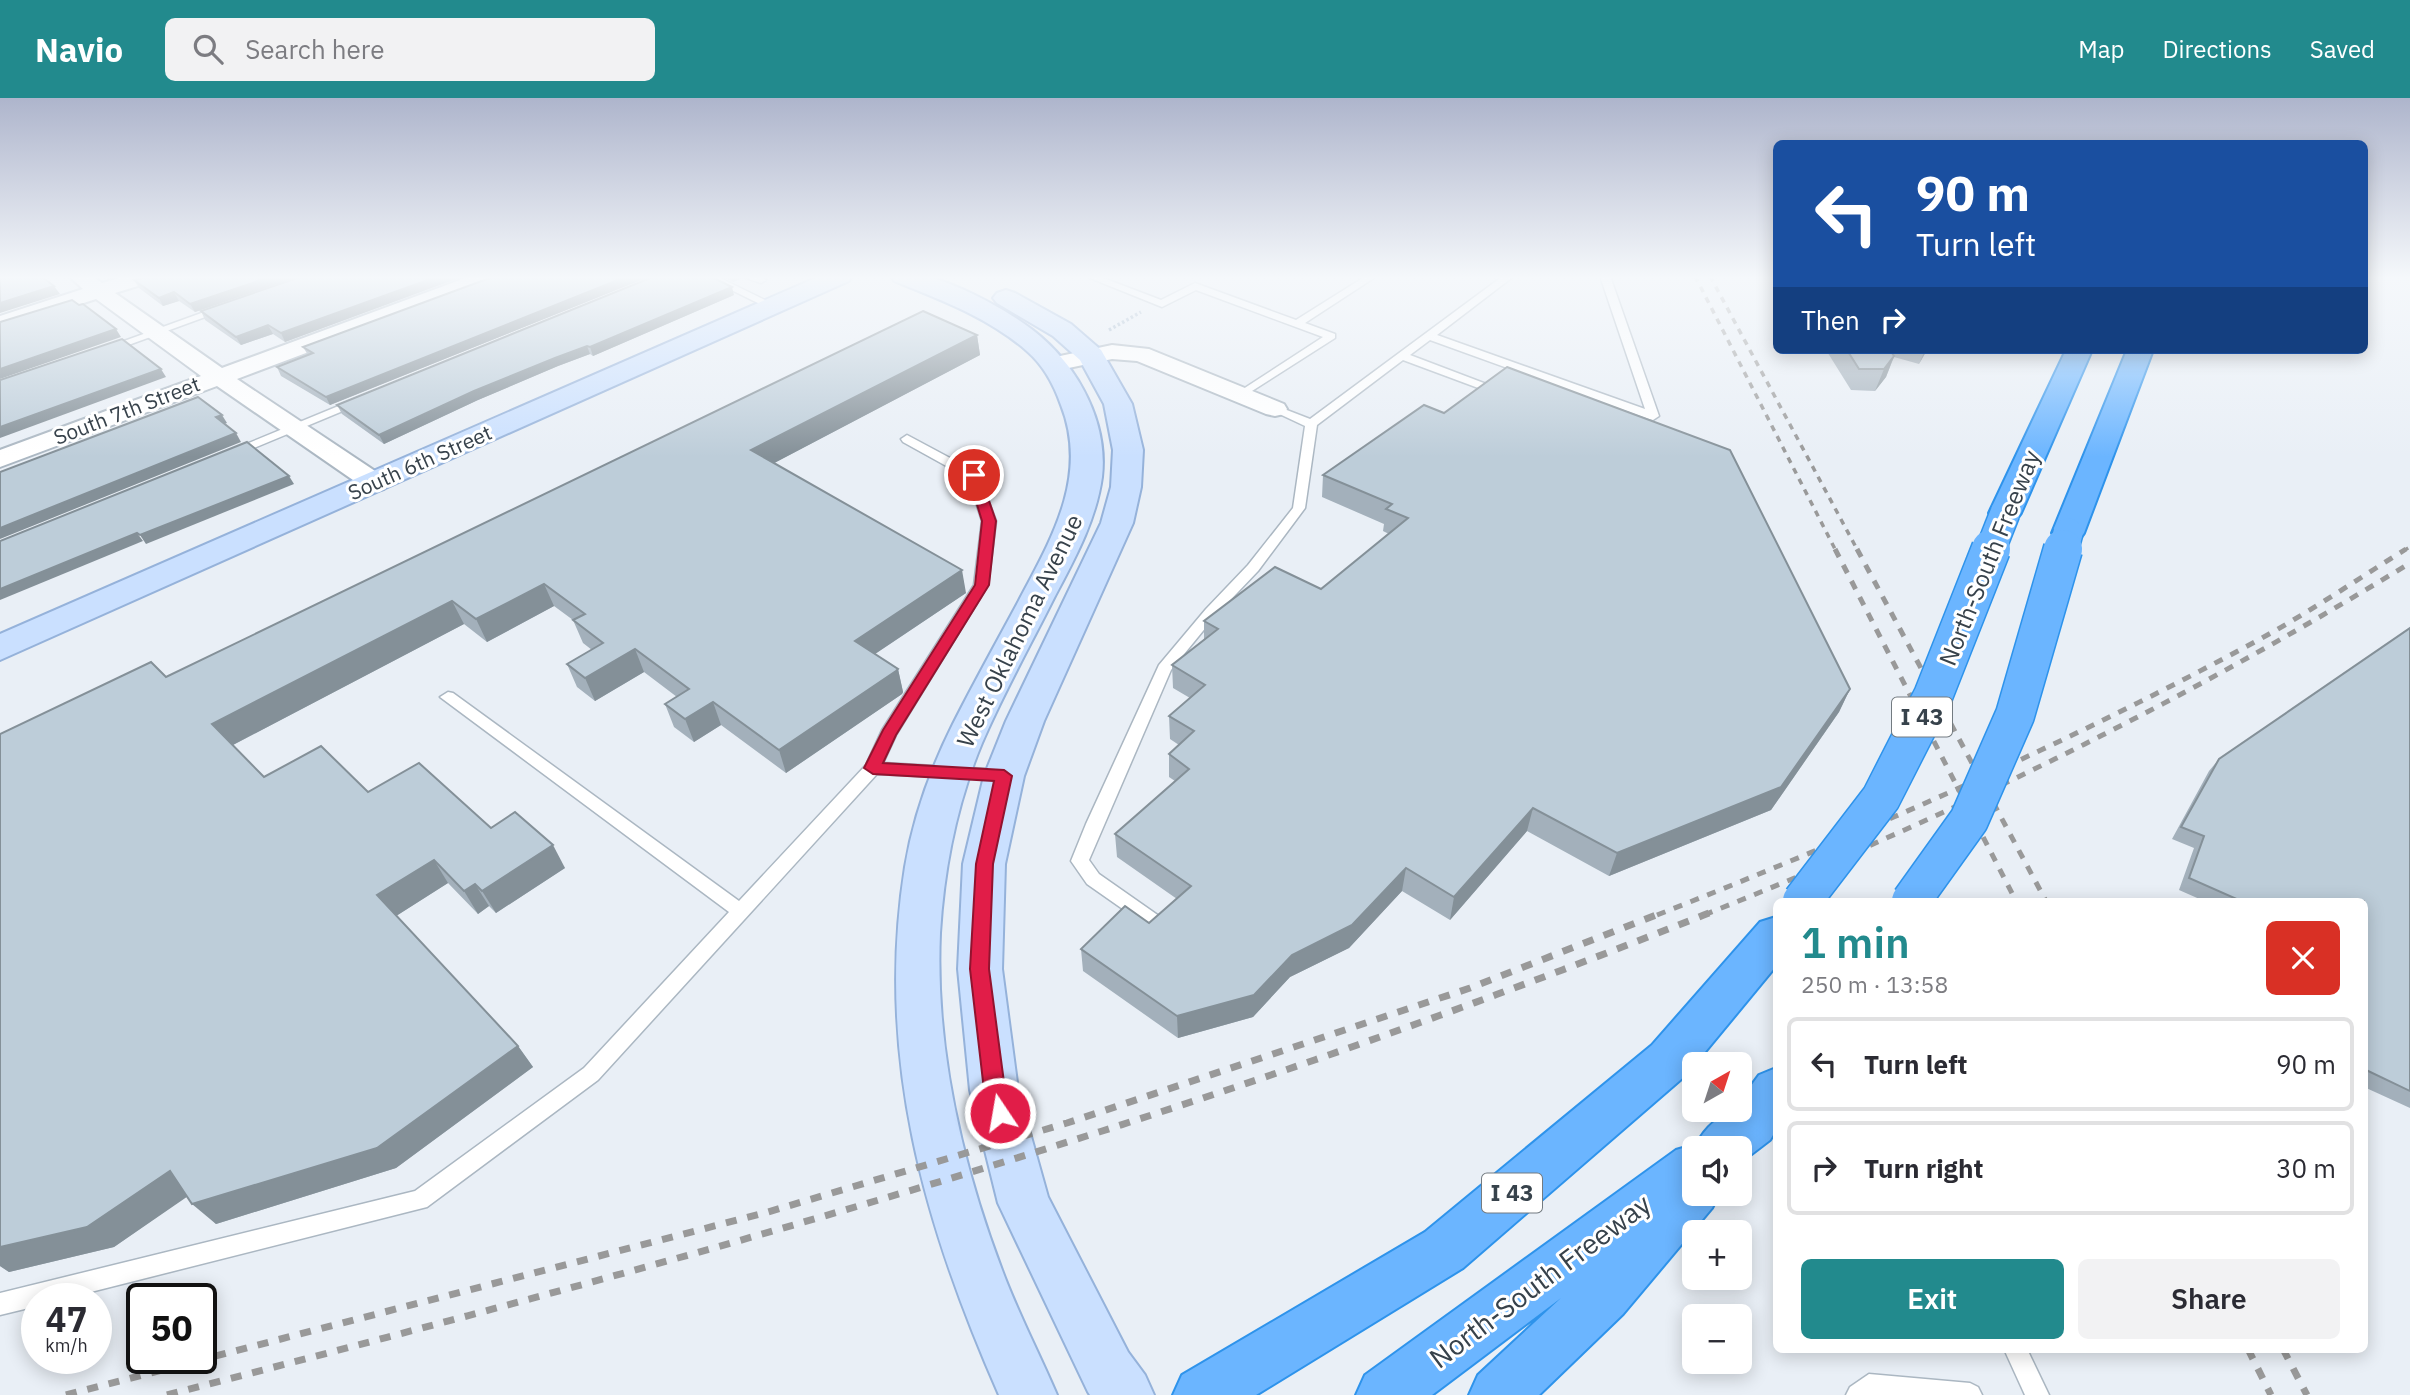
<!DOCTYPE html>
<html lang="en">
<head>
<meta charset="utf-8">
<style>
  body { margin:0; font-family:"IBM Plex Sans",sans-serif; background:#f2f2f3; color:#2b2b33; height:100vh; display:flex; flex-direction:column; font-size:26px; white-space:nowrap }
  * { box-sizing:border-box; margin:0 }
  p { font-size:23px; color:#7c7c81 }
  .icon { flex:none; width:38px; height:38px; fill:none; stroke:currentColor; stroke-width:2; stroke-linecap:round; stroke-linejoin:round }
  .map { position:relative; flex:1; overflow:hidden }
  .drawer { position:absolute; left:1773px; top:800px; width:595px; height:455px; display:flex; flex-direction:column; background:#fff; border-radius:10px; box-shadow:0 4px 18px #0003 }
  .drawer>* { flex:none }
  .guide { position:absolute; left:1773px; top:42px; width:595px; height:214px; border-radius:10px; box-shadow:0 4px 18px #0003; background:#1a4fa0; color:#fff; overflow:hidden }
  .needle { width:46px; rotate:39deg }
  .controls { position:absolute; left:1682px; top:954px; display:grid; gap:14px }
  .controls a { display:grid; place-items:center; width:70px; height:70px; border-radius:10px; background:#fff; box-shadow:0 4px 18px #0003; font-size:35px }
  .speed { position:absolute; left:21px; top:1185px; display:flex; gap:14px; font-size:35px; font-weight:700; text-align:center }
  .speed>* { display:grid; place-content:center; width:91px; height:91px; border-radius:50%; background:#fff; box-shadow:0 4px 18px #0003; line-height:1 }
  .speed small { font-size:18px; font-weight:400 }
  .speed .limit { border:4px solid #111; border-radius:10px; background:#fff; color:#111 }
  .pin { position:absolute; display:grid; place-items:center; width:60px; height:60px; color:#fff; margin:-30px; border:4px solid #fff; border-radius:50%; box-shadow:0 2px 7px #0007 }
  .me { position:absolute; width:77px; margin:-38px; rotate:348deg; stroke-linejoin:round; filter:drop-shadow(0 0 5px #0008) }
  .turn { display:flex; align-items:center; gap:24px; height:147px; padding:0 28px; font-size:32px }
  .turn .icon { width:91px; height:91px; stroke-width:2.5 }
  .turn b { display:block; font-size:49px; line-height:60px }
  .then { display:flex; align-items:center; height:66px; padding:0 28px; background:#0003; gap:14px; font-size:26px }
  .round { display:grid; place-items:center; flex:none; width:74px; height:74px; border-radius:10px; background:#f2f2f3 }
  .head { display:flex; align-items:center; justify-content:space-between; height:119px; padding:0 28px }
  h1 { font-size:42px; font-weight:600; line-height:52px; color:#228a8d }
  .primary-button { display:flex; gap:14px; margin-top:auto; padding:14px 28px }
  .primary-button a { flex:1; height:80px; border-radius:10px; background:#228a8d; color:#fff; font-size:28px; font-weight:600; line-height:80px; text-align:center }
  .primary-button a+a { background:#f2f2f3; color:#2b2b33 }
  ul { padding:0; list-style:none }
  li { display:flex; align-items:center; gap:21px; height:94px; margin:0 14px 10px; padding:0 14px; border:4px solid #e1e1e2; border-radius:10px }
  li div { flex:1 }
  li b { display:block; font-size:26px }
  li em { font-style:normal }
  header { display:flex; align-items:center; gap:42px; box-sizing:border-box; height:98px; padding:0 35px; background:#228a8d; color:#fff }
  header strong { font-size:33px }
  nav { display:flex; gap:38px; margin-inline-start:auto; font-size:24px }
  .search { width:490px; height:63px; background:#f2f2f3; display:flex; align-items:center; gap:18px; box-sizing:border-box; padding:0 24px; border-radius:10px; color:#7c7c81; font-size:26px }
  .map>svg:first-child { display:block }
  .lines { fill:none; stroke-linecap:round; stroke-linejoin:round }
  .lane-casing { stroke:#abb7c2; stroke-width:3 }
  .street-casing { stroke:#abb7c2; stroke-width:4 }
  .secondary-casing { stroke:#95b2da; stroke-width:4 }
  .highway-casing { stroke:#2e93eb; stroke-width:4 }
  .path { stroke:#9bb1c6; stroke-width:3.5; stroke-dasharray:2.5 2.5; stroke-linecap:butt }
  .lane { fill:#fff; fill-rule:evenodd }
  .street { fill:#fff; fill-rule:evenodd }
  .secondary { fill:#cae0ff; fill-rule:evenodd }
  .highway { fill:#6bb5ff; fill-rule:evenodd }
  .rail-far2 { stroke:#999; stroke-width:3.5; stroke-dasharray:6 6; stroke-linecap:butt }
  .rail-far1 { stroke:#999; stroke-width:5; stroke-dasharray:9 9; stroke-linecap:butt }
  .rail { stroke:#999; stroke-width:7; stroke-dasharray:11 11; stroke-linecap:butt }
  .highway-bridge-far1-casing { stroke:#2e93eb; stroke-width:32; stroke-linecap:butt }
  .highway-bridge-casing { stroke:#2e93eb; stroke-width:41; stroke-linecap:butt }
  .highway-bridge-far1 { stroke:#6bb5ff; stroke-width:29 }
  .highway-bridge { stroke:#6bb5ff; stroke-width:38 }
  .wall { fill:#a3b0bb }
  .shaded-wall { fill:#849098 }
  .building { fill:#bdcdd9; stroke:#849098; stroke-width:2 }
  .route { fill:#e11d48; stroke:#92132f; stroke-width:2 }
  .labels { text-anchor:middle; stroke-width:6; stroke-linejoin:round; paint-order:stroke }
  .far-street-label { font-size:21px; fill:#37424b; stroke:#fff }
  .shield { fill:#fff; stroke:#737b81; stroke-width:2 }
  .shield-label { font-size:23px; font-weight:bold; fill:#37424b }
  .street-label { font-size:24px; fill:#37424b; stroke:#fff }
  .near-street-label { font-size:28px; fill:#37424b; stroke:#fff }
</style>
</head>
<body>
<header>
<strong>Navio</strong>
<div class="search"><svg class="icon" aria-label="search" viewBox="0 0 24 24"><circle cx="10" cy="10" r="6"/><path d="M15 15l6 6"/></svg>Search here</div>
<nav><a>Map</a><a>Directions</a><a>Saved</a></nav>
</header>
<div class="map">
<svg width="2410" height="1297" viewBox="0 0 2410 1297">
  <rect width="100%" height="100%" fill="#e9eff6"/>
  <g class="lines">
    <!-- lane casing -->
    <g class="lane-casing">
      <g id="lane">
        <polygon points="703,178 716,178 777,208 768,210"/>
        <polygon points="740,178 756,178 766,182 761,185"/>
        <polygon points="1085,178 1098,178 1161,202 1195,185 1296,222 1366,178 1377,178 1305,225 1335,236 1335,240 1241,300 1235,297 1237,295 1323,239 1196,192 1162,209"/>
        <polygon points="1503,178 1514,178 1437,237 1645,311 1600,178 1610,178 1659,318 1653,322 1649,321 1430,242 1410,257 1489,287 1489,291 1481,291 1403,262 1317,327 1305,410 1258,473 1216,517 1171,572 1089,762 1099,776 1159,818 1162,823 1159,828 1153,830 1147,828 1087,786 1071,763 1086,726 1159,567 1206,511 1248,467 1293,410 1305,328 1269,311 1275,307 1279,309 1310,321"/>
        <polygon points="218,209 227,211 112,253 102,251"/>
        <polygon points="358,300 364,303 362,305 237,357 233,358 227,354"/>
        <polygon points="907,337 978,375 996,423 988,487 896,637 883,665 1004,672 1010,674 1012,678 1010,682 877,676 598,982 427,1109 67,1200 37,1200 37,1208 0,1217 0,1195 415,1093 584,970 729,814 440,599 448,594 453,595 739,803 866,667 882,632 974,487 982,423 968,380 903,344 901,341"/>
        <polygon points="2004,1251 2027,1251 2049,1297 2025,1297"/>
        <polygon points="1869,1276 1970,1285 1978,1289 1982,1297 1846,1297 1850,1289"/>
      </g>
    </g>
    <!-- street casing -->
    <g class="street-casing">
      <g id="street">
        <polygon points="69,178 92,178 102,185 125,178 156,178 154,183 115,195 222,270 471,178 501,178 498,183 237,281 384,379 388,385 384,391 375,393 366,391 217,288 0,369 0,352 201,278 96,201 0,232 0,218 83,191"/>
        <polygon points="1112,247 1149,251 1284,306 1287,311 1284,316 1275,318 1266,316 1137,263 1112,261 1054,273 1046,271 1042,266 1046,261"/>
      </g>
    </g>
    <!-- secondary casing -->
    <g class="secondary-casing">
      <g id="secondary">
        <polygon points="820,178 852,178 849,183 0,562 0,536"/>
        <path d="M891 178C901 178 913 176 923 178 950 182 1001 209 1023 225 1072 258 1109 319 1102 379 1096 423 1074 462 1054 500 1030 548 1003 596 982 645 957 705 944 770 940 835 935 949 962 1066 1002 1172 1018 1215 1039 1255 1057 1297H999C924 1127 875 957 905 769 913 720 931 670 953 626 973 586 995 547 1016 508 1049 445 1090 380 1061 307 1054 287 1044 268 1028 254 990 220 941 202 894 183Z"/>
        <polygon points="1006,192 1015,195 1071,226 1101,252 1132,306 1143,352 1141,389 1133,425 1044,623 1024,678 1005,766 1002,871 1018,992 1048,1099 1128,1254 1145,1277 1154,1297 1090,1297 1088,1294 998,1105 970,992 958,871 963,766 984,678 1006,623 1101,425 1111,389 1113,352 1104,306 1080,262 1053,238 997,205 993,200 997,195"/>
      </g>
    </g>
    <!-- highway casing -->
    <g class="highway-casing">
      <g id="highway">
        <polygon points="2066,252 2092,252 2021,415 2016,422 2005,425 1994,422 1989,415"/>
        <polygon points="2127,252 2153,252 2084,435 2079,442 2068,445 2057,442 2052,435"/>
        <polygon points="1776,819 1776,868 1686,977 1463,1170 1256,1297 1173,1297 1182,1277 1425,1134 1652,947 1760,824"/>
        <path d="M1776 970V1032L1770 1042 1740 1065V1050H1694V1096H1719L1712 1110 1623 1216 1539 1297H1469L1478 1277 1561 1200 1432 1297H1356L1365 1277 1676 1052 1697 1046C1703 1032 1723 1012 1740 1012V1003L1759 977Z"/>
      </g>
    </g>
    <!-- path -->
    <polyline class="path" points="1109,232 1141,214"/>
    <!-- lane -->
    <use href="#lane" class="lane"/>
    <!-- street -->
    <use href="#street" class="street"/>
    <!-- secondary -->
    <use href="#secondary" class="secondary"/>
    <!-- highway -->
    <use href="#highway" class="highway"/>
    <!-- rail-far2 -->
    <g class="rail-far2">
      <polyline points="1695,178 1836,453"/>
      <polyline points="1710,178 1858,453"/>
      <polyline points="2403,453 2410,449"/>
    </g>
    <!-- rail-far1 -->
    <g class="rail-far1">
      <polyline points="1835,451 2016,803"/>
      <polyline points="1857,451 2046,803"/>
      <path d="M1657 817C1863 736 2067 646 2262 540 2311 513 2358 481 2406 451"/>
      <path d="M1704 817C1950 719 2185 603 2410 465"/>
    </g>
    <!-- rail -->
    <g class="rail">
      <polyline points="2248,1251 2271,1297"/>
      <polyline points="2283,1251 2307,1297"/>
      <polyline points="66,1297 768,1114 1067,1025 1470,890 1661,815"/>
      <path d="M167 1297C471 1218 775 1137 1074 1042 1288 974 1500 898 1709 815"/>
    </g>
    <!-- highway-bridge-far1 casing -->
    <g class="highway-bridge-far1-casing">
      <g id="highway-bridge-far1">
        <polyline points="1990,453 2005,415"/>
        <polyline points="2063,453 2068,435"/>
      </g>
    </g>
    <!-- highway-bridge casing -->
    <g class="highway-bridge-casing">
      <g id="highway-bridge">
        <polyline points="1802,803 1881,700 1933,598 1991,451"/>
        <polyline points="1911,803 1969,722 2015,617 2063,451"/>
      </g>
    </g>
    <!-- highway-bridge-far1 -->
    <use href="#highway-bridge-far1" class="highway-bridge-far1"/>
    <!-- highway-bridge -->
    <use href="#highway-bridge" class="highway-bridge"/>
  </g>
  <!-- wall -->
  <g class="wall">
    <polygon points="149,178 301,178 195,214 179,203 163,208 139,190 134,182"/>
    <polygon points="303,178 464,178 285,244 273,236 241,247 205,222 201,213"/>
    <polygon points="495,178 651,178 330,307 281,278 277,269 308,257 303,249"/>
    <polygon points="721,178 739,178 740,181 733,184"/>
    <polygon points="734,197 593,258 590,256 558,268 478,302 384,346 342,316 337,307"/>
    <polygon points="977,237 980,257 774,365 966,495 875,556 898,571 903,594 902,596 786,675 721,627 694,644 674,629 665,606 677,599 644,574 595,603 577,589 567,566 592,552 583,545 573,522 554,508 487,544 464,526 233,647 264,679 368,694 491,730 565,770 496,815 489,808 478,816 448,785 396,818 518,948 533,969 396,1070 216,1126 187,1098 114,1149 9,1174 0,1168 0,636 166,579"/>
    <polygon points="1826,252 1890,252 1891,254 1892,252 1927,252 1919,266 1894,259 1886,279 1875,293 1851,292"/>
    <polygon points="1323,377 1850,591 1839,614 1771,712 1609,778 1527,733 1450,822 1402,793 1349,850 1290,879 1253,919 1178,940 1083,873 1081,851 1149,825 1177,801 1117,759 1115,736 1175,683 1169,679 1169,656 1179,647 1170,641 1169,618 1190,600 1173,590 1172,567 1204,541 1204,523 1321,491 1389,436 1383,433 1384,426 1322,399"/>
    <polygon points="2410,530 2410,1010 2364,989 2364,803 2204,803 2179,792 2194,750 2172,741 2209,673 2219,661"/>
  </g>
  <!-- shaded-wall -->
  <g class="shaded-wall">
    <polygon points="273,178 301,178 195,214 190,206"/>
    <polygon points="439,178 464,178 285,244 281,235"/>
    <polygon points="628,178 651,178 330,307 326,299"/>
    <polygon points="732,178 739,178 740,181 733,184"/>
    <polygon points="54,188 60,196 0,215 0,205"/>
    <polygon points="732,189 734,197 593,258 590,249"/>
    <polygon points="174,194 179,203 163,208 159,200"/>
    <polygon points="268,227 273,236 241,247 236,239"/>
    <polygon points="116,231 121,239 0,281 0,271"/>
    <polygon points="977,237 980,257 757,374 751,352"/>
    <polygon points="587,248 590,256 558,268 478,302 384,346 379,337 474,293 555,260"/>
    <polygon points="1925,252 1927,252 1919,266"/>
    <polygon points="1894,258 1886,279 1875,293 1884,271"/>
    <polygon points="161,271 166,279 0,340 0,329"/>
    <polygon points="222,317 227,325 221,327 216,319"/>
    <polygon points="236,335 241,344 0,441 0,430"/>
    <polygon points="289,378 294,386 146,446 140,437"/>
    <polygon points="137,435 143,443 0,502 0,491"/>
    <polygon points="962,472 966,495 860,566 855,543"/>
    <polygon points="544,486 554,508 487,544 476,521"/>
    <polygon points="452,503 464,526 229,649 212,626"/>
    <polygon points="635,551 644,574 595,603 585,580"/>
    <polygon points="898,571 903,594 902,596 786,675 779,652"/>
    <polygon points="1850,591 1839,614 1771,712 1609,778 1617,755"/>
    <polygon points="713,604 721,627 694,644 685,621"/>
    <polygon points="1533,710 1527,733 1450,822 1454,799"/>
    <polygon points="553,747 565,770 496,815 482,793"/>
    <polygon points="434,762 448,785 393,820 377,797"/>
    <polygon points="1406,770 1402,793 1349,850 1290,879 1253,919 1178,940 1177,918 1292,857"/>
    <polygon points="475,786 489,808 478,816 464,793"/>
    <polygon points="518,948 533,969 396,1070 216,1126 192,1106"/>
    <polygon points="170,1073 194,1094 114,1149 9,1174 0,1168 0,1149"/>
  </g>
  <!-- building -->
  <g class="building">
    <polygon points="0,178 41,178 54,188 0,205"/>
    <polygon points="149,178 273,178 190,206 174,194 159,200 134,182"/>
    <polygon points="303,178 439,178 281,235 268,227 236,239 201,213"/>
    <polygon points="495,178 628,178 326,299 277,269 313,255 303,249"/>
    <polygon points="655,178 710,178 732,189 590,249 587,248 555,260 474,293 379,337 337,307"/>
    <polygon points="72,202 79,207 83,206 116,231 0,271 0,224"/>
    <polygon points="923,213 977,237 751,352 962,472 855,543 898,571 896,573 779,652 713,604 685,621 665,606 689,591 635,551 585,580 567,566 603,545 573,522 585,516 544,486 476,521 452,503 212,626 264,679 321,648 368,694 419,665 491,730 515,714 553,747 482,793 475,786 464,793 434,762 377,797 518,948 377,1050 192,1106 170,1073 87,1129 0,1149 0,636 151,564 166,579"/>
    <polygon points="122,241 161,271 0,329 0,282"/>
    <polygon points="1847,252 1890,252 1894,258 1884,271 1859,271"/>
    <polygon points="1507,269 1730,352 1850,591 1781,689 1617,755 1533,710 1454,799 1406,770 1352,827 1292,857 1254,897 1177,918 1081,851 1125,808 1149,825 1191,788 1115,736 1189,671 1169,656 1194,633 1169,618 1205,587 1172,567 1218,531 1204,523 1275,469 1321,491 1408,420 1386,411 1392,406 1323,377 1424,307 1444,315"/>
    <polygon points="198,299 222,317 216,319 236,335 0,430 0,374"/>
    <polygon points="247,344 289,378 140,437 137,435 0,491 0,443"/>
    <polygon points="2410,530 2410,993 2364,971 2364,803 2241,803 2189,780 2204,738 2181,729 2219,661"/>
  </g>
  <!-- sky -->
  <linearGradient id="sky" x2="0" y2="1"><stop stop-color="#aeb5cc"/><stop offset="0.5" stop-color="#f5f8fb"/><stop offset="1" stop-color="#f5f8fb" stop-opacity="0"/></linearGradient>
  <rect width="2410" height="359" fill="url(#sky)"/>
  <!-- route -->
  <polygon class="route" points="974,374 980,377 996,423 989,487 896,637 883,665 1004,672 1012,678 993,766 989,871 1005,992 1011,1015 1008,1021 1000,1024 993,1021 984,992 970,871 976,766 994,683 873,676 864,670 883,632 975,487 982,423 968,377"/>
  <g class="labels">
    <!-- far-street labels -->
    <g class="far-street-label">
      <text transform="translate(127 313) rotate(-21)" y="7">South 7th Street</text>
      <text transform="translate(420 365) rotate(-24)" y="7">South 6th Street</text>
    </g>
    <!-- shield labels -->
    <g class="shield">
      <rect x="1892" y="599.5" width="60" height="39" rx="5"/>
      <rect x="1482" y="1075.5" width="60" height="39" rx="5"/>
    </g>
    <g class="shield-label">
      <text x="1922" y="627">I 43</text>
      <text x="1512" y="1103">I 43</text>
    </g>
    <!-- street labels -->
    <g class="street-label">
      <text transform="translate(1990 460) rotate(-68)" y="8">North-South Freeway</text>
      <text transform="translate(1020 533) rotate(-64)" y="8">West Oklahoma Avenue</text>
    </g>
    <!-- near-street labels -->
    <g class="near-street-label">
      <text transform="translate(1540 1183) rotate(-37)" y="10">North-South Freeway</text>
    </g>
  </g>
</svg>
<div class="controls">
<a><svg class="needle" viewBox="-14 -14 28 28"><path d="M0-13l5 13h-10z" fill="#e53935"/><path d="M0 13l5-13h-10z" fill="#7c7c81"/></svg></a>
<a><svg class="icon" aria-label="sound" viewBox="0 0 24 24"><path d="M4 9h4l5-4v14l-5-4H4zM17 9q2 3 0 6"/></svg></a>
<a>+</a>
<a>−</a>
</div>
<div class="speed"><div>47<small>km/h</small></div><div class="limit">50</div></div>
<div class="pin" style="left:974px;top:377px;background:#d93025"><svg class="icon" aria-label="arrive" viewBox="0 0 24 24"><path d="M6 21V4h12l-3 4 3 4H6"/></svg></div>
<svg class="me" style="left:1000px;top:1015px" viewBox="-20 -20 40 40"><circle r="17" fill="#e11d48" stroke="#fff" stroke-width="3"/><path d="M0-11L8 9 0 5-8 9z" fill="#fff"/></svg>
<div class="guide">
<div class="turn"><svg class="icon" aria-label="left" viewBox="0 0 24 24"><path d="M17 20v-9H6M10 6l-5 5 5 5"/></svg><div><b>90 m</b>Turn left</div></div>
<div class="then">Then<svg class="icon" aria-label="right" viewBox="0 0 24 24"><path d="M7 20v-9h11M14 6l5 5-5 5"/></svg></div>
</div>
<section class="drawer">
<div class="head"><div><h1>1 min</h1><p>250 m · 13:58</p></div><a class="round" style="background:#d93025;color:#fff"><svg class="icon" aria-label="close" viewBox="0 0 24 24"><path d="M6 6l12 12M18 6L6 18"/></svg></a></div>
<ul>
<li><svg class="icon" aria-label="left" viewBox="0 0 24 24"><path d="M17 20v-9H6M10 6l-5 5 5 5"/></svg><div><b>Turn left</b></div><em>90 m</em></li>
<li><svg class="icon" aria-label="right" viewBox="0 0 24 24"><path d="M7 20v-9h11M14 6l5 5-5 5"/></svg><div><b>Turn right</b></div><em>30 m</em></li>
</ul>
<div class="primary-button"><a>Exit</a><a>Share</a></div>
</section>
</div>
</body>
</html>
